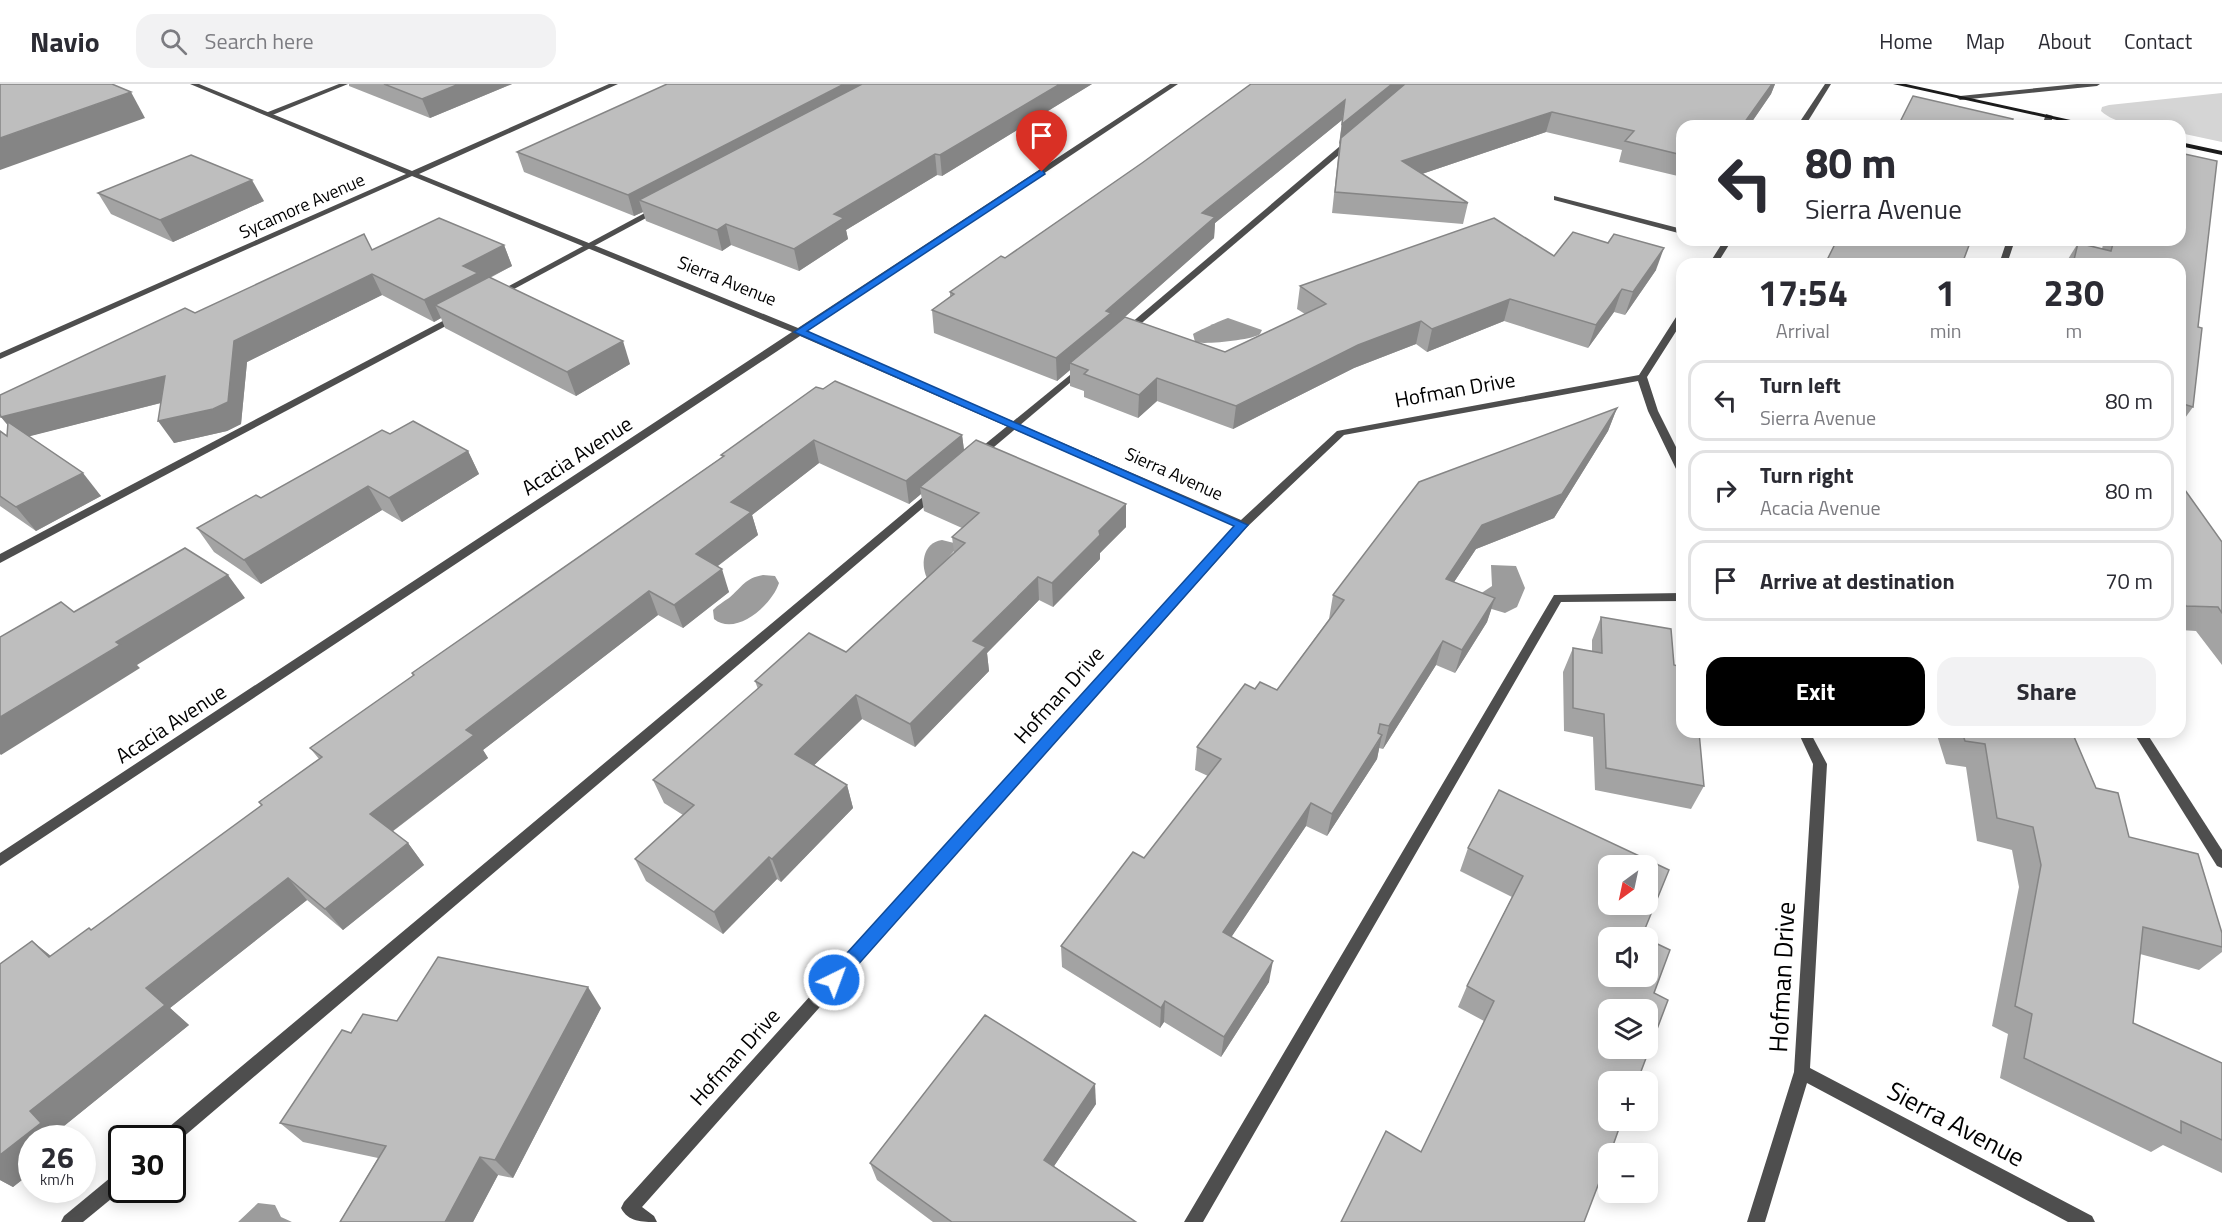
<!DOCTYPE html>
<html lang="en">
<head>
<meta charset="utf-8">
<style>
  body { margin:0; font-family:"Titillium Web",sans-serif; background:#f2f2f3; color:#2b2b33; height:100vh; display:flex; flex-direction:column; font-size:22px; white-space:nowrap }
  * { box-sizing:border-box; margin:0 }
  p { font-size:20px; color:#7c7c81 }
  .icon { flex:none; width:33px; height:33px; fill:none; stroke:currentColor; stroke-width:2; stroke-linecap:round; stroke-linejoin:round }
  .map { position:relative; flex:1; overflow:hidden }
  .panel { position:absolute; left:1676px; top:174px; width:510px; height:480px; display:flex; flex-direction:column; background:#fff; border-radius:18px; box-shadow:0 3px 15px #0003 }
  .panel>* { flex:none }
  .banner { position:absolute; left:1676px; top:36px; width:510px; height:126px; border-radius:18px; box-shadow:0 3px 15px #0003; background:#fff; color:#2b2b33; overflow:hidden }
  .needle { width:39px; rotate:213deg }
  .controls { position:absolute; left:1598px; top:771px; display:grid; gap:12px }
  .controls a { display:grid; place-items:center; width:60px; height:60px; border-radius:12px; background:#fff; box-shadow:0 3px 15px #0003; font-size:30px }
  .speed { position:absolute; left:18px; top:1041px; display:flex; gap:12px; font-size:30px; font-weight:700; text-align:center }
  .speed>* { display:grid; place-content:center; width:78px; height:78px; border-radius:50%; background:#fff; box-shadow:0 3px 15px #0003; line-height:1 }
  .speed small { font-size:15px; font-weight:400 }
  .speed .limit { border:3px solid #111; border-radius:9px; background:#fff; color:#111 }
  .pin { position:absolute; display:grid; place-items:center; width:51px; height:51px; color:#fff; margin:-62px -26px; border-radius:50% 50% 50% 0; rotate:-45deg; box-shadow:0 0 6px #0007 }
  .pin .icon { rotate:45deg }
  .me { position:absolute; width:66px; margin:-33px; rotate:42deg; stroke-linejoin:round; filter:drop-shadow(0 0 4px #0008) }
  .turn { display:flex; align-items:center; gap:21px; height:126px; padding:0 30px; font-size:27px }
  .turn .icon { width:78px; height:78px; stroke-width:2.5 }
  .turn b { display:block; font-size:42px; line-height:51px }
  .eta { display:flex; justify-content:space-evenly; align-items:center; height:102px; text-align:center }
  .eta b { font-size:36px; font-weight:700; line-height:42px }
  .button { display:flex; gap:12px; margin-top:auto; padding:12px 30px }
  .button a { flex:1; height:69px; border-radius:18px; background:#000; color:#fff; font-size:24px; font-weight:700; line-height:69px; text-align:center }
  .button a+a { background:#f2f2f3; color:#2b2b33 }
  ul { padding:0; list-style:none }
  li { display:flex; align-items:center; gap:18px; height:81px; margin:0 12px 9px; padding:0 18px; border:3px solid #e1e1e2; border-radius:18px }
  li div { flex:1 }
  li b { display:block; font-size:22px }
  li em { font-style:normal }
  header { display:flex; align-items:center; gap:36px; box-sizing:border-box; height:84px; padding:0 30px; background:#fff; border-bottom:2px solid #e1e1e2 }
  header strong { font-size:28px }
  nav { display:flex; gap:33px; margin-inline-start:auto; font-size:21px }
  .search { width:420px; height:54px; background:#f2f2f3; display:flex; align-items:center; gap:15px; box-sizing:border-box; padding:0 21px; border-radius:18px; color:#7c7c81; font-size:22px }
  .map>svg:first-child { display:block }
  .green { fill:#d5d5d5 }
  .water { fill:#9c9c9c }
  .lines { fill:none; stroke-linecap:round; stroke-linejoin:round }
  .lane { fill:#4e4e4e; fill-rule:evenodd }
  .street { fill:#4e4e4e; fill-rule:evenodd }
  .secondary { fill:#1b1b1b; fill-rule:evenodd }
  .wall { fill:#a3a3a3 }
  .shaded-wall { fill:#858585 }
  .building { fill:#bebebe; stroke:#858585; stroke-width:1.5; fill-rule:evenodd }
  .route { fill:#1a73e8; stroke:#114b97; stroke-width:1.5 }
  .labels { text-anchor:middle; stroke-width:4.5; stroke-linejoin:round; paint-order:stroke }
  .far-street-label { font-size:18px; fill:#000; stroke:#fff }
  .street-label { font-size:21px; fill:#000; stroke:#fff }
  .near-street-label { font-size:26px; fill:#000; stroke:#fff }
</style>
</head>
<body>
<header>
<strong>Navio</strong>
<div class="search"><svg class="icon" aria-label="search" viewBox="0 0 24 24"><circle cx="10" cy="10" r="6"/><path d="M15 15l6 6"/></svg>Search here</div>
<nav><a>Home</a><a>Map</a><a>About</a><a>Contact</a></nav>
</header>
<div class="map">
<svg width="2222" height="1138" viewBox="0 0 2222 1138">
  <rect width="100%" height="100%" fill="#fff"/>
  <!-- green -->
  <path class="green" d="M2222 9V58L2180 49V42C2155 42 2121 45 2101 27L2102 23 2109 21Z"/>
  <!-- water -->
  <g class="water">
    <path d="M1228 234 1262 246 1260 250C1253 256 1203 261 1195 258L1193 250C1198 247 1221 236 1228 234Z"/>
    <path d="M942 456 954 459 955 466 928 496C920 482 922 459 942 456Z"/>
    <polygon points="1491,481 1516,482 1525,504 1517,523 1505,529 1485,523 1480,510 1492,502"/>
    <path d="M763 491 775 492 779 499C772 521 736 553 714 535L713 526C718 521 723 518 729 514 742 503 745 494 763 491Z"/>
    <polygon points="258,1119 275,1121 281,1133 292,1138 238,1138"/>
  </g>
  <g class="lines">
    <!-- lane -->
    <g class="lane">
      <polygon points="339,0 348,0 270,32 263,30"/>
      <polygon points="2046,30 2053,32 2050,42 2042,42"/>
      <polygon points="1346,57 1353,59 1130,249 1124,249 1124,245"/>
      <polygon points="654,124 661,126 501,212 494,210"/>
      <polygon points="2007,156 2015,156 2007,180 1999,180"/>
      <polygon points="456,230 460,233 459,235 0,479 0,470"/>
      <polygon points="1081,282 1084,283 1084,287 981,374 973,374 973,370"/>
      <polygon points="934,406 938,407 939,409 938,411 175,1060 172,1061 172,1054 161,1054 163,1048 930,407"/>
      <polygon points="1682,509 1682,517 1561,518 1203,1138 1184,1138 1554,511"/>
      <polygon points="2133,648 2146,648 2222,766 2222,784 2217,782"/>
      <polygon points="122,1087 122,1106 83,1138 61,1138 64,1132 116,1089"/>
    </g>
    <!-- street -->
    <g class="street">
      <path d="M190 0H199L412 87 609 0H618L419 90 798 244 1170 0H1178L806 248 1241 436 1337 347 1639 291 1678 230 1682 227V238L1647 293 1658 327 1682 375V390L1677 387 1648 327 1638 297 1344 351 1246 444 642 1123 654 1132 657 1138C642 1138 628 1138 621 1124L624 1118 1235 442 800 252 0 782V769L792 248 412 92 0 275V269L406 90Z"/>
      <polygon points="1825,0 1831,0 1805,42 1797,42"/>
      <polygon points="2077,0 2100,0 2097,2 1960,16 1957,14 1960,12"/>
      <polygon points="1554,112 1682,145 1682,150 1554,116"/>
      <polygon points="1706,156 1732,156 1717,180 1709,180 1721,161"/>
      <polygon points="1798,648 1810,648 1827,680 1810,984 2092,1132 2095,1138 2068,1138 1807,999 1765,1138 1747,1138 1794,988 1813,680"/>
    </g>
    <!-- secondary -->
    <g class="secondary">
      <polygon points="1893,0 1906,0 2098,42 2084,42"/>
      <polygon points="2180,58 2222,67 2222,71 2180,62"/>
    </g>
  </g>
  <!-- wall -->
  <g class="wall">
    <polygon points="349,0 512,0 430,34 349,2"/>
    <polygon points="1092,0 942,92 937,91 846,146 848,155 799,187 731,161 722,167 646,137 643,128 634,132 524,88 517,68"/>
    <polygon points="1251,0 1775,0 1771,10 1749,42 1682,42 1682,93 1619,78 1622,66 1546,48 1422,90 1468,119 1463,140 1332,129 1342,36 1215,139 1214,154 1125,233 1225,268 1305,230 1297,225 1300,202 1554,172 1656,186 1625,231 1614,228 1588,264 1504,237 1427,268 1416,260 1354,284 1233,345 1157,317 1138,334 1084,313 1084,307 1070,302 1070,286 1057,297 934,249 932,226 950,213 950,208 1005,174 1142,79"/>
    <polygon points="98,109 264,117 173,158 111,130"/>
    <polygon points="2104,156 2180,156 2198,243 2193,323 2180,341 2180,180 2065,180 2078,159 2102,165"/>
    <polygon points="504,161 512,182 490,194 630,280 576,312 445,244 441,234 434,238 382,211 247,278 241,340 227,347 174,359 161,319 29,352 101,412 36,447 0,422 0,347 7,352 8,341 1,333 195,229 372,166"/>
    <polygon points="823,305 962,351 964,366 1126,420 1126,443 1100,469 1100,475 1053,523 1039,516 987,569 989,587 915,663 862,635 814,681 847,701 853,724 781,798 777,795 723,850 646,797 635,775 683,731 664,719 653,696 758,605 755,597 846,568 954,468 952,453 962,444 924,427 921,410 909,420 819,379 752,431 758,451 718,482 729,508 683,544 658,531 483,666 488,674 392,748 408,759 424,781 343,846 307,816 170,924 189,941 59,1046 67,1054 32,1054 32,1088 13,1103 0,1096 0,880 32,857 51,872 91,846 262,722 259,718 319,675 310,664 413,592 412,589 722,373 721,371"/>
    <polygon points="1617,324 1608,347 1554,434 1476,465 1454,498 1495,514 1487,538 1455,589 1436,581 1383,665 1379,664 1377,675 1327,752 1306,742 1231,853 1269,898 1221,973 1164,938 1160,944 1062,883 1061,862 1144,774 1208,692 1195,686 1197,663 1255,605 1277,606 1329,535 1333,511"/>
    <polygon points="390,350 468,367 479,390 402,438 382,426 261,500 214,468 197,444 261,414"/>
    <polygon points="2180,399 2222,458 2222,581 2196,547 2180,546"/>
    <polygon points="1601,533 1674,581 1682,648 1704,702 1691,725 1595,706 1593,653 1564,647 1563,588 1573,564 1592,567 1592,556"/>
    <polygon points="1936,648 2072,648 2096,704 2129,753 2222,849 2222,868 2199,886 2140,870 2133,939 2222,979 2222,1089 2163,1061 2151,1068 2000,994 2008,950 1992,942 2019,803 2012,766 1977,757 1966,683 1946,680"/>
    <polygon points="1499,706 1642,852 1654,909 1421,1068 1484,937 1458,923 1467,902 1512,813 1460,787 1468,764"/>
    <polygon points="601,924 513,1094 498,1091 473,1138 340,1138 378,1074 303,1058 280,1039 351,949 397,937"/>
    <polygon points="1096,1020 1054,1082 1136,1138 933,1138 877,1096 870,1079"/>
  </g>
  <!-- shaded-wall -->
  <g class="shaded-wall">
    <polygon points="459,0 512,0 430,34 422,15"/>
    <polygon points="844,0 884,0 639,116 643,128 634,132 628,111"/>
    <polygon points="1060,0 1092,0 942,92 940,71"/>
    <polygon points="1392,0 1412,0 1339,60 1342,40"/>
    <polygon points="1772,0 1775,0 1771,10 1749,42 1742,42"/>
    <polygon points="131,8 145,34 0,86 0,54"/>
    <polygon points="1345,16 1342,36 1215,139 1214,154 1111,245 1070,279 1070,286 1057,297 1056,274 1202,129"/>
    <polygon points="1552,28 1546,48 1398,98 1402,77"/>
    <polygon points="935,70 937,91 846,146 848,155 799,187 794,165 834,130"/>
    <polygon points="252,96 264,117 173,158 160,136"/>
    <polygon points="726,140 731,161 722,167 717,146"/>
    <polygon points="504,161 512,182 435,221 441,234 434,238 424,216 463,182"/>
    <polygon points="1664,164 1656,186 1625,231 1633,208"/>
    <polygon points="372,190 382,211 247,278 241,340 227,347 174,359 158,337 234,257"/>
    <polygon points="1622,205 1614,228 1588,264 1596,241"/>
    <polygon points="1510,215 1504,237 1427,268 1432,245"/>
    <polygon points="1421,237 1416,260 1354,284 1233,345 1236,322 1358,261"/>
    <polygon points="623,257 630,280 576,312 567,288"/>
    <polygon points="165,292 180,314 19,355 1,333"/>
    <polygon points="1157,294 1157,317 1138,334 1139,311"/>
    <polygon points="1617,324 1608,347 1554,434 1476,465 1440,519 1446,495 1482,441"/>
    <polygon points="962,351 965,374 920,403 921,410 909,420 906,397"/>
    <polygon points="814,356 819,379 752,431 758,451 703,493 696,470 731,418"/>
    <polygon points="468,367 479,390 402,438 389,414"/>
    <polygon points="83,389 101,412 36,447 16,423"/>
    <polygon points="368,402 382,426 261,500 244,476"/>
    <polygon points="1126,420 1126,443 1100,469 1100,475 1053,523 1052,499 1099,447"/>
    <polygon points="722,485 729,508 683,544 674,521"/>
    <polygon points="228,491 245,514 137,581 140,584 1,671 0,670 0,633 116,558"/>
    <polygon points="1038,493 1039,516 987,569 989,587 915,663 910,640 973,557"/>
    <polygon points="649,507 658,531 483,666 488,674 386,752 370,730 466,646"/>
    <polygon points="1495,514 1487,538 1455,589 1462,566"/>
    <polygon points="1443,557 1436,581 1383,665 1389,642"/>
    <polygon points="856,611 862,635 802,693 795,670"/>
    <polygon points="1380,640 1375,664 1382,651 1377,675 1327,752 1332,730"/>
    <polygon points="847,701 853,724 781,798 772,775"/>
    <polygon points="1311,719 1306,742 1220,870 1223,848"/>
    <polygon points="408,759 424,781 343,846 325,825"/>
    <polygon points="769,773 777,795 723,850 714,828"/>
    <polygon points="288,794 307,816 170,924 189,941 59,1046 67,1054 32,1054 32,1088 13,1103 0,1096 0,1071 30,1027 146,904"/>
    <polygon points="32,857 58,878 49,873"/>
    <polygon points="1273,877 1269,898 1221,973 1224,953"/>
    <polygon points="588,903 601,924 513,1094 495,1076"/>
    <polygon points="1165,917 1164,938 1160,944 1161,924"/>
    <polygon points="1095,1000 1096,1020 1046,1094 1044,1076"/>
    <polygon points="480,1073 498,1091 473,1138 445,1138"/>
  </g>
  <!-- building -->
  <g class="building">
    <polygon points="0,0 112,0 131,8 0,54"/>
    <polygon points="384,0 459,0 422,15"/>
    <polygon points="667,0 844,0 628,111 517,68"/>
    <polygon points="862,0 1060,0 940,71 935,70 834,130 844,134 794,165 726,140 717,146 639,116"/>
    <polygon points="1251,0 1392,0 1342,40 1345,16 1202,129 1215,133 1106,227 1111,229 1056,274 932,226 954,210 950,208 1001,172 1005,174 1142,79"/>
    <polygon points="1405,0 1772,0 1742,42 1682,42 1682,71 1625,57 1634,47 1552,28 1402,77 1468,119 1335,108 1341,54"/>
    <polygon points="1913,12 2013,35 2010,42 1898,42"/>
    <polygon points="2180,69 2217,77 2198,243 2202,244 2193,323 2180,319 2180,180 2073,180 2078,159 2111,167 2114,156 2180,156"/>
    <polygon points="191,71 252,96 160,136 98,109"/>
    <polygon points="439,134 504,161 463,182 478,189 424,216 372,190 234,257 228,318 213,325 158,337 165,292 1,333 0,330 0,311 185,224 195,229 364,150 372,166"/>
    <polygon points="1494,134 1554,172 1573,148 1608,159 1614,150 1664,164 1633,208 1622,205 1596,241 1510,215 1432,245 1421,237 1358,261 1236,322 1157,294 1139,311 1084,290 1088,286 1070,279 1125,233 1225,268 1326,220 1300,202"/>
    <polygon points="1837,156 1971,156 1962,180 1825,180"/>
    <polygon points="489,193 623,257 567,288 435,221"/>
    <polygon points="835,297 962,351 906,397 814,356 731,418 751,428 696,470 722,485 674,521 649,507 466,646 474,651 370,730 408,759 325,825 288,794 146,904 165,921 30,1027 41,1039 0,1071 0,880 32,857 49,873 89,844 91,846 262,721 259,718 322,673 310,664 414,591 412,589 724,372 721,371 816,303 823,305"/>
    <polygon points="1617,324 1562,410 1482,441 1446,495 1495,514 1462,566 1443,557 1389,642 1380,640 1378,649 1382,651 1332,730 1311,719 1223,848 1273,877 1224,953 1165,917 1161,924 1061,862 1133,768 1144,774 1221,675 1197,663 1245,600 1255,605 1260,598 1277,606 1344,516 1333,511 1419,398"/>
    <polygon points="413,337 468,367 389,414 368,402 244,476 197,444 256,411 261,414 382,346 390,350"/>
    <polygon points="8,338 83,389 16,423 0,412 0,347 7,352"/>
    <polygon points="976,356 1126,420 1099,447 1100,451 1052,499 1038,493 973,557 986,563 910,640 856,611 795,670 847,701 772,775 769,773 714,828 635,775 694,721 653,696 762,601 755,597 809,549 846,568 965,459 952,453 979,429 920,403"/>
    <polygon points="2180,399 2222,458 2222,529 2218,523 2186,522 2180,512"/>
    <polygon points="185,464 228,491 116,558 120,561 0,633 0,553 61,518 74,528"/>
    <polygon points="1601,533 1671,545 1674,581 1682,583 1682,648 1699,648 1704,702 1606,684 1604,630 1573,624 1573,564 1602,569"/>
    <polygon points="1962,648 2072,648 2096,704 2118,709 2129,753 2198,770 2222,849 2222,863 2143,843 2133,939 2222,979 2222,1056 2181,1037 2181,1049 2024,974 2032,930 2015,922 2041,781 2033,743 1997,734 1985,660 1965,657"/>
    <path d="M1499 706 1669 786 1642 852 1644 854H1608V892H1647V855L1670 866 1654 909 1668 916 1637 998H1608V1036H1622L1610 1070H1608V1075L1584 1138H1341L1386 1047 1421 1068 1494 917 1467 902 1523 792 1468 764ZM1608 782H1647V820H1608ZM1608 926H1647V964H1608Z"/>
    <polygon points="438,873 588,903 495,1076 480,1073 445,1138 340,1138 386,1062 280,1039 342,946 351,949 363,930 397,937"/>
    <polygon points="985,931 1095,1000 1044,1076 1136,1138 952,1138 870,1079"/>
  </g>
  <!-- route -->
  <polygon class="route" points="1042,85 1045,90 807,247 1248,441 840,901 834,904 828,901 825,896 828,890 1234,442 794,248"/>
  <g class="labels">
    <!-- far-street labels -->
    <g class="far-street-label">
      <text transform="translate(302 122) rotate(-24)" y="6">Sycamore Avenue</text>
      <text transform="translate(727 197) rotate(22)" y="6">Sierra Avenue</text>
      <text transform="translate(1174 390) rotate(24)" y="6">Sierra Avenue</text>
    </g>
    <!-- street labels -->
    <g class="street-label">
      <text transform="translate(1455 306) rotate(-10)" y="7">Hofman Drive</text>
      <text transform="translate(577 372) rotate(-33)" y="7">Acacia Avenue</text>
      <text transform="translate(1059 611) rotate(-48)" y="7">Hofman Drive</text>
      <text transform="translate(171 640) rotate(-33)" y="7">Acacia Avenue</text>
      <text transform="translate(735 973) rotate(-48)" y="7">Hofman Drive</text>
    </g>
    <!-- near-street labels -->
    <g class="near-street-label">
      <text transform="translate(1782 893) rotate(-87)" y="9">Hofman Drive</text>
      <text transform="translate(1956 1040) rotate(28)" y="9">Sierra Avenue</text>
    </g>
  </g>
</svg>
<div class="controls">
<a><svg class="needle" viewBox="-14 -14 28 28"><path d="M0-13l5 13h-10z" fill="#e53935"/><path d="M0 13l5-13h-10z" fill="#7c7c81"/></svg></a>
<a><svg class="icon" aria-label="sound" viewBox="0 0 24 24"><path d="M4 9h4l5-4v14l-5-4H4zM17 9q2 3 0 6"/></svg></a>
<a><svg class="icon" aria-label="layers" viewBox="0 0 24 24"><path d="M12 4l9 5-9 5-9-5zM3 14l9 5 9-5"/></svg></a>
<a>+</a>
<a>−</a>
</div>
<div class="speed"><div>26<small>km/h</small></div><div class="limit">30</div></div>
<div class="pin" style="left:1042px;top:88px;background:#d93025"><svg class="icon" aria-label="arrive" viewBox="0 0 24 24"><path d="M6 21V4h12l-3 4 3 4H6"/></svg></div>
<svg class="me" style="left:834px;top:896px" viewBox="-20 -20 40 40"><circle r="17" fill="#1a73e8" stroke="#fff" stroke-width="3"/><path d="M0-11L8 9 0 5-8 9z" fill="#fff"/></svg>
<div class="banner">
<div class="turn"><svg class="icon" aria-label="left" viewBox="0 0 24 24"><path d="M17 20v-9H6M10 6l-5 5 5 5"/></svg><div><b>80 m</b>Sierra Avenue</div></div>
</div>
<section class="panel">
<div class="eta">
<div><b>17:54</b><p>Arrival</p></div>
<div><b>1</b><p>min</p></div>
<div><b>230</b><p>m</p></div>
</div>
<ul>
<li><svg class="icon" aria-label="left" viewBox="0 0 24 24"><path d="M17 20v-9H6M10 6l-5 5 5 5"/></svg><div><b>Turn left</b><p>Sierra Avenue</p></div><em>80 m</em></li>
<li><svg class="icon" aria-label="right" viewBox="0 0 24 24"><path d="M7 20v-9h11M14 6l5 5-5 5"/></svg><div><b>Turn right</b><p>Acacia Avenue</p></div><em>80 m</em></li>
<li><svg class="icon" aria-label="arrive" viewBox="0 0 24 24"><path d="M6 21V4h12l-3 4 3 4H6"/></svg><div><b>Arrive at destination</b></div><em>70 m</em></li>
</ul>
<div class="button"><a>Exit</a><a>Share</a></div>
</section>
</div>
</body>
</html>
